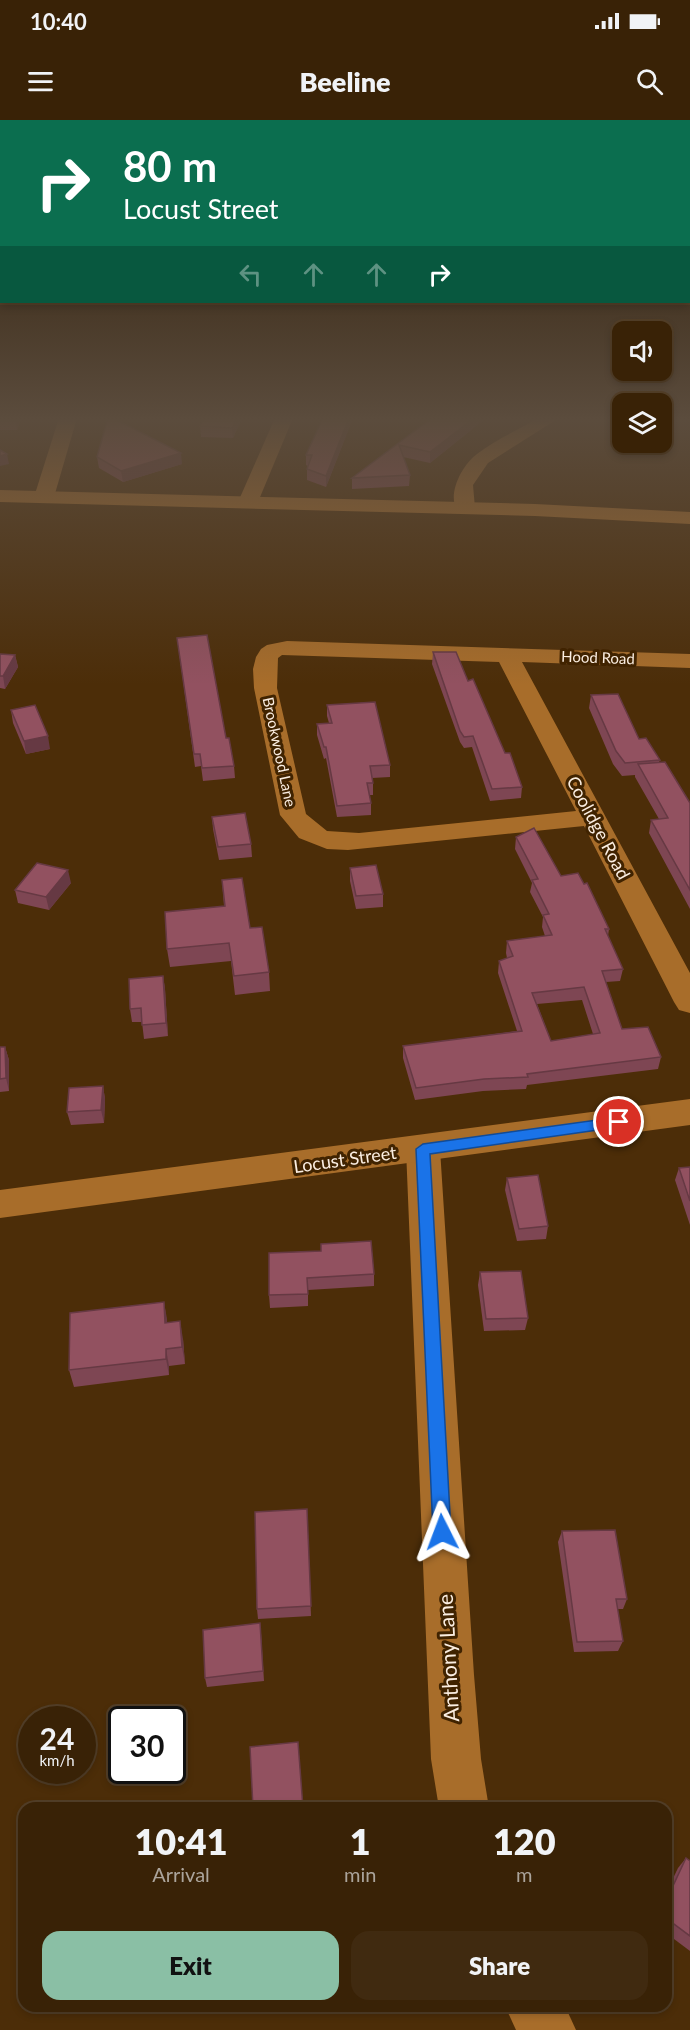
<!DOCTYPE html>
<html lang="en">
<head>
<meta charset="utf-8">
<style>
  body { margin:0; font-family:Lato,sans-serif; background:#402a10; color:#f1f3f6; height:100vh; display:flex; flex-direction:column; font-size:22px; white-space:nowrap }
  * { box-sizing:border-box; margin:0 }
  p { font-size:20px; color:#aba49b }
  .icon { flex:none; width:33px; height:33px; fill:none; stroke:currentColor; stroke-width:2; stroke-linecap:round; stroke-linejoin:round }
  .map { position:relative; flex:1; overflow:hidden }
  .side { position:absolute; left:18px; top:1682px; width:654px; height:210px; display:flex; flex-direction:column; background:#392206; border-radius:18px; box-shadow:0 3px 9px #0003,0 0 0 2px #533f28 }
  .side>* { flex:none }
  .hud { position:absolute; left:0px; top:0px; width:690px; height:183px; box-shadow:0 3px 9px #0003,0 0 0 2px #533f28; background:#0b6e4f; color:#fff; overflow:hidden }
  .tools { position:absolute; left:612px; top:201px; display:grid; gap:12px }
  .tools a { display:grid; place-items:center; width:60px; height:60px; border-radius:12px; background:#392206; box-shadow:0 3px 9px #0003,0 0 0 2px #533f28; font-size:30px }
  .speed { position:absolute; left:18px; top:1586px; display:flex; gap:12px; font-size:30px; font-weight:700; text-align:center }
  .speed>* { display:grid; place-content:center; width:78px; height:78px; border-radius:50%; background:#392206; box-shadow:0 3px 9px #0003,0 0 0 2px #533f28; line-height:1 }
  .speed small { font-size:15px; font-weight:400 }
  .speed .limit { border:3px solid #111; border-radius:9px; background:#fff; color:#111 }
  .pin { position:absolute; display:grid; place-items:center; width:51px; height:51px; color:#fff; margin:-26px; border:3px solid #fff; border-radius:50%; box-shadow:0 2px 6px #0007 }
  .me { position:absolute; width:66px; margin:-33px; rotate:357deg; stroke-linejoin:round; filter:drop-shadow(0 0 4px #0008) }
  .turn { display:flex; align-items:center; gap:21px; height:126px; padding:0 24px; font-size:27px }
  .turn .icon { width:78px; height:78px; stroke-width:2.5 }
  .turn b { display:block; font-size:42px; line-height:51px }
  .lanes { display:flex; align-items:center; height:57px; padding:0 24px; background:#0003; justify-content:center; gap:30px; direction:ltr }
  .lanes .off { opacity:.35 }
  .eta { display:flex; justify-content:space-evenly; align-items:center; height:102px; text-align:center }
  .eta b { font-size:36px; font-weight:800; line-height:42px }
  .action { display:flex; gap:12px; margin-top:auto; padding:12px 24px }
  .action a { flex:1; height:69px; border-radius:18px; background:#8abfa5; color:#111; font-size:24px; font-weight:800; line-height:69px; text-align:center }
  .action a+a { background:#402a10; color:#f1f3f6 }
  .status { display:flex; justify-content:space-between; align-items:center; height:42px; padding:0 30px; background:#392206; direction:ltr }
  .status svg { height:16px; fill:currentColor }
  header { display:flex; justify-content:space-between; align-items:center; height:78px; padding:0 24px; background:#392206; font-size:27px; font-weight:800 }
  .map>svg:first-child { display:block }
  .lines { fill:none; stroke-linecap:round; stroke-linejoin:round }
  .minor { fill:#a86d2a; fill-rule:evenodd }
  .tertiary { fill:#a86d2a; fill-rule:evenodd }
  .secondary { fill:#a86d2a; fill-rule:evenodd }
  .wall { fill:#7e4653; fill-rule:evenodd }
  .shaded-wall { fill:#663943 }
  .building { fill:#925160; stroke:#663943; stroke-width:1.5; fill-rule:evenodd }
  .route { fill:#1a73e8; stroke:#114b97; stroke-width:1.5 }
  .labels { text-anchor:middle; stroke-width:6; stroke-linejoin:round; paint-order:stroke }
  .far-street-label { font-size:15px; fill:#fbeee1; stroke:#402300 }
  .street-label { font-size:18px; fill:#fbeee1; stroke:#402300 }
  .near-street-label { font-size:21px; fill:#fbeee1; stroke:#402300 }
</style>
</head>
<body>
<div class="status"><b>10:40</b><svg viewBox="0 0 49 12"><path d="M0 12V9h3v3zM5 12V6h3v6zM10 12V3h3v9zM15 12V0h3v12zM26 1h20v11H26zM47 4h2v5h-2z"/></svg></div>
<header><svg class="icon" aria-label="menu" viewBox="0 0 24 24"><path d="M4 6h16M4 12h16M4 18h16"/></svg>Beeline<svg class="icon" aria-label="search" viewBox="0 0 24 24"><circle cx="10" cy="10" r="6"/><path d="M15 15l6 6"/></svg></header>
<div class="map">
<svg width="690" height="1910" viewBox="0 0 690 1910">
  <rect width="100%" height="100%" fill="#4c2d08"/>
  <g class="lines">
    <!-- minor -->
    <g class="minor">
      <polygon points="59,298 77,298 54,377 44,383 34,377"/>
      <polygon points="275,298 293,298 258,382 255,386 241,386 238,382"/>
      <path d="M538 298H559L488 343 473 365 475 388 472 392H458C446 375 462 345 477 334 495 320 518 310 538 298Z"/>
      <path d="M287 521 690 534V548L522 542 690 853V893L679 890 674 882 584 706 348 730 327 729 299 718 280 695 254 568 253 549 256 537 261 529 267 525ZM282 535 499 542 576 691 359 713 327 711 306 694 277 568 278 538Z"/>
      <polygon points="423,1016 435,1020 440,1029 474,1555 481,1639 489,1688 439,1688 431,1639 406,1029 411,1020"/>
      <polygon points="505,1886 565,1886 576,1910 516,1910"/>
    </g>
    <!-- tertiary -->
    <polygon class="tertiary" points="0,370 535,384 690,392 690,404 535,396 0,382"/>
    <!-- secondary -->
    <polygon class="secondary" points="690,979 690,1005 0,1098 0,1070"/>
  </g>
  <!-- wall -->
  <g class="wall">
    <polygon points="0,298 21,298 17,310 0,310"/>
    <polygon points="204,298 242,298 233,318 201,317 200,306"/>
    <polygon points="353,298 326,367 307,360 307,349 308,346 306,345 306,335"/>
    <polygon points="432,298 486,298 430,343 403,337 410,355 409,366 352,369 352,358"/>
    <polygon points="97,337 182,344 123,362 99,348"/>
    <polygon points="177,518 226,618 234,646 235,658 203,661 201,646 195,647"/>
    <polygon points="433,532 468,561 522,667 521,678 490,681 472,627 464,628 460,622 432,544"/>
    <polygon points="0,534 15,535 18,547 5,569 0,568"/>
    <polygon points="591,575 639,619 660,640 659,642 690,683 690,789 649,713 651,700 659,699 635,657 635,655 622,656 613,644 589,588"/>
    <polygon points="327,585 390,645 390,657 372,658 373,663 373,675 369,675 371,683 371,695 337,697 326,638 324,639 317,615 317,604 329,603 327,596"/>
    <polygon points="11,590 50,629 26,634 13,603"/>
    <polygon points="212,697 251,724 252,737 219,740 213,709"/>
    <path d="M516 717 561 756 609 809 608 816 623 849 620 861 606 862 622 909 661 937 658 949 527 965 526 969 483 971 415 980 403 938V926L517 911 498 853 499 841 507 838 506 833 507 821 545 816 542 807 543 797 530 772 532 763 515 729ZM582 880 593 914 551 921 537 884Z"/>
    <polygon points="350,748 383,774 383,787 356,789 350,761"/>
    <polygon points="222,760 250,808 269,852 270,871 235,875 231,841 170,847 167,829 224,786"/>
    <polygon points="71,763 49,790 18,783 15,770"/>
    <polygon points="163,856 165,869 168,916 144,919 142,902 132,902 130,889"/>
    <polygon points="0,927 5,927 9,940 9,971 0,972"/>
    <polygon points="103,966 105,979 104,1003 71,1005 67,992"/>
    <polygon points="690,1047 690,1105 675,1060 679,1048"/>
    <polygon points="507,1058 548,1106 546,1119 517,1121 505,1070"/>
    <polygon points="269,1133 374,1154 374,1166 308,1170 308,1186 270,1188 269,1175"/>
    <polygon points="480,1152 528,1198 525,1210 484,1211 478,1165"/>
    <polygon points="164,1182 167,1203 183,1219 185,1244 169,1246 169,1255 74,1267 69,1250"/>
    <polygon points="307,1389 311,1496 258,1499 257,1489"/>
    <polygon points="562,1411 627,1479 623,1489 617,1489 623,1521 618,1531 574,1532 558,1422"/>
    <polygon points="261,1513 264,1561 207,1567 205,1558"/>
    <polygon points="686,1738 690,1741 690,1831 666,1813 666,1773 678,1748"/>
  </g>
  <!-- shaded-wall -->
  <g class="shaded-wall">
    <polygon points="16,298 21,298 17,310 15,300"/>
    <polygon points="237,298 242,298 233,318 232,308"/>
    <polygon points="349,298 353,298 326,367 326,356"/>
    <polygon points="474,298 486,298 430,343 430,332"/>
    <polygon points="181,333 182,344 123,362 121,351"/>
    <polygon points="7,334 9,344 0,346 0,336"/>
    <polygon points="15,535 18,547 5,569 3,556"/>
    <polygon points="48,616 50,629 26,634 24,621"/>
    <polygon points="68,750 71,763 49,790 46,777"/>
    <polygon points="163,856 165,869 168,916 166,903"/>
    <polygon points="5,927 9,940 9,971 6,958"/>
    <polygon points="103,966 105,979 104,1003 101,990"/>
    <polygon points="164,1182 167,1199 168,1220 165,1203"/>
    <polygon points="180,1201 183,1219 185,1244 182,1227"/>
    <polygon points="166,1229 169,1246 169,1255 166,1239"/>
  </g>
  <!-- building -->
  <g class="building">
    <polygon points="0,298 16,298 15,300 0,300"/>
    <polygon points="108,298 113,298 181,333 121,351 97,337"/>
    <polygon points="204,298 237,298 232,308 200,306"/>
    <polygon points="323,298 349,298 326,356 307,349 312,335 306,335"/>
    <polygon points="432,298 474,298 430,332 399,325 410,355 352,358"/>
    <polygon points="0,330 7,334 0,336"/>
    <polygon points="207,515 226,618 229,618 234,646 202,648 200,634 194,634 177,518"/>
    <polygon points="433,532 456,532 468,561 473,559 505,633 510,633 522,667 492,669 473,616 464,617 460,611"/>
    <polygon points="0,534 15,535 3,556 0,556"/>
    <polygon points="618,574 639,619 646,618 660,640 625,643 616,631 591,575"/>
    <polygon points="375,582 390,645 370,646 373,663 367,663 371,683 337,686 326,627 324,627 317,604 332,603 327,585"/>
    <polygon points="35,585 48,616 24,621 11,590"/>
    <polygon points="665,642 690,683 690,770 651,700 668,698 638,644"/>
    <polygon points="245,693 251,724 218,727 212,697"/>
    <path d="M534 708 561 756 578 753 584 764 587 763 609 809H605L623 849 602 851 622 909 648 907 661 937 527 954 528 957 484 959 416 968 403 926 522 911 499 841 513 836 507 821 552 815 543 795 549 794 532 760 538 759 516 717ZM584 867 600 913 551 921 532 873Z"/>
    <polygon points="37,743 68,750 46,777 15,770"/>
    <polygon points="376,745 383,774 356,776 350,748"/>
    <polygon points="242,758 250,808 262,807 269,852 234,856 229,823 167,829 165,792 225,786 222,760"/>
    <polygon points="163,856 166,903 142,905 141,888 130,889 129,859"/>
    <polygon points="0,927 5,927 6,958 0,959"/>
    <polygon points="103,966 101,990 67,992 69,968"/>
    <polygon points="690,1047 690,1081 679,1048"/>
    <polygon points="538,1055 548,1106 519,1109 507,1058"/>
    <polygon points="371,1121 374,1154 307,1158 308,1174 269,1175 269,1133 321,1131 321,1124"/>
    <polygon points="521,1151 528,1198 486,1199 480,1152"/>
    <polygon points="164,1182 165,1203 180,1201 182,1227 166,1229 166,1239 69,1250 70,1193"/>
    <polygon points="307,1389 311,1486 257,1489 255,1392"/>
    <polygon points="615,1410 627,1479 616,1479 623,1521 577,1522 562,1411"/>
    <polygon points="260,1503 263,1551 205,1558 203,1510"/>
    <polygon points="298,1622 303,1688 253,1688 250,1627"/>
    <polygon points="686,1738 690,1741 690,1816 666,1798 666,1781"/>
  </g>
  <!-- sky -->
  <linearGradient id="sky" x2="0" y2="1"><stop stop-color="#2a1904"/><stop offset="0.53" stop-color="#5b4c3d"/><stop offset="1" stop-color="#5b4c3d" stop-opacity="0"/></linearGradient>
  <rect width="690" height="565" fill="url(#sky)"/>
  <!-- route -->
  <polygon class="route" points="619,997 626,1002 619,1007 430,1034 451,1412 449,1418 442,1420 436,1418 433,1412 416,1029 423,1024"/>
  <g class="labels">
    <!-- far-street labels -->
    <g class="far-street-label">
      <text transform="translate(598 538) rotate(2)" y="5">Hood Road</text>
      <text transform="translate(279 632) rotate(78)" y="5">Brookwood Lane</text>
    </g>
    <!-- street labels -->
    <g class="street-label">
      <text transform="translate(598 708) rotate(62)" y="6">Coolidge Road</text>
      <text transform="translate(345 1040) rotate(-8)" y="6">Locust Street</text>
    </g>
    <!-- near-street labels -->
    <g class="near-street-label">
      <text transform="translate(449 1538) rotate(-93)" y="7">Anthony Lane</text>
    </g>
  </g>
</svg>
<div class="tools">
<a><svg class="icon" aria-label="sound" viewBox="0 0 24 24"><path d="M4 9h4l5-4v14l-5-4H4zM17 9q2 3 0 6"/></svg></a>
<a><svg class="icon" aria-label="layers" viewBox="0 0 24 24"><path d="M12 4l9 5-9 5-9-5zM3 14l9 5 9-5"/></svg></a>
</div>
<div class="speed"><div>24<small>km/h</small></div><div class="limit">30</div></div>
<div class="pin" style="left:619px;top:1002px;background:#d93025"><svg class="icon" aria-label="arrive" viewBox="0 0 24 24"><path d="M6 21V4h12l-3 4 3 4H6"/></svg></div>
<svg class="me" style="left:442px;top:1412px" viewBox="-20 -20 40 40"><path d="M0-17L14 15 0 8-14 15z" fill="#1a73e8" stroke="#fff" stroke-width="4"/></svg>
<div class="hud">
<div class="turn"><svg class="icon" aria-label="right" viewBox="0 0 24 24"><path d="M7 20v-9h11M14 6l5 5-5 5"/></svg><div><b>80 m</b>Locust Street</div></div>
<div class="lanes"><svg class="icon off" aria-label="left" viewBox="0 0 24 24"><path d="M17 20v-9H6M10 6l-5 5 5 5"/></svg><svg class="icon off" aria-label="ahead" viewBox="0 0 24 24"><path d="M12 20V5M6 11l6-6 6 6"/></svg><svg class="icon off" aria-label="ahead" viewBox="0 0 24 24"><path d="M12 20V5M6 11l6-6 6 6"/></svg><svg class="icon" aria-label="right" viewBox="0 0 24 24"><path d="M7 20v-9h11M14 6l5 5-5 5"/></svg></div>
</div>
<section class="side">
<div class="eta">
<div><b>10:41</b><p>Arrival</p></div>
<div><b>1</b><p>min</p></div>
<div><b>120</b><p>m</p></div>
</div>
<div class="action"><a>Exit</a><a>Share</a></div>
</section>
</div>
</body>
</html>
